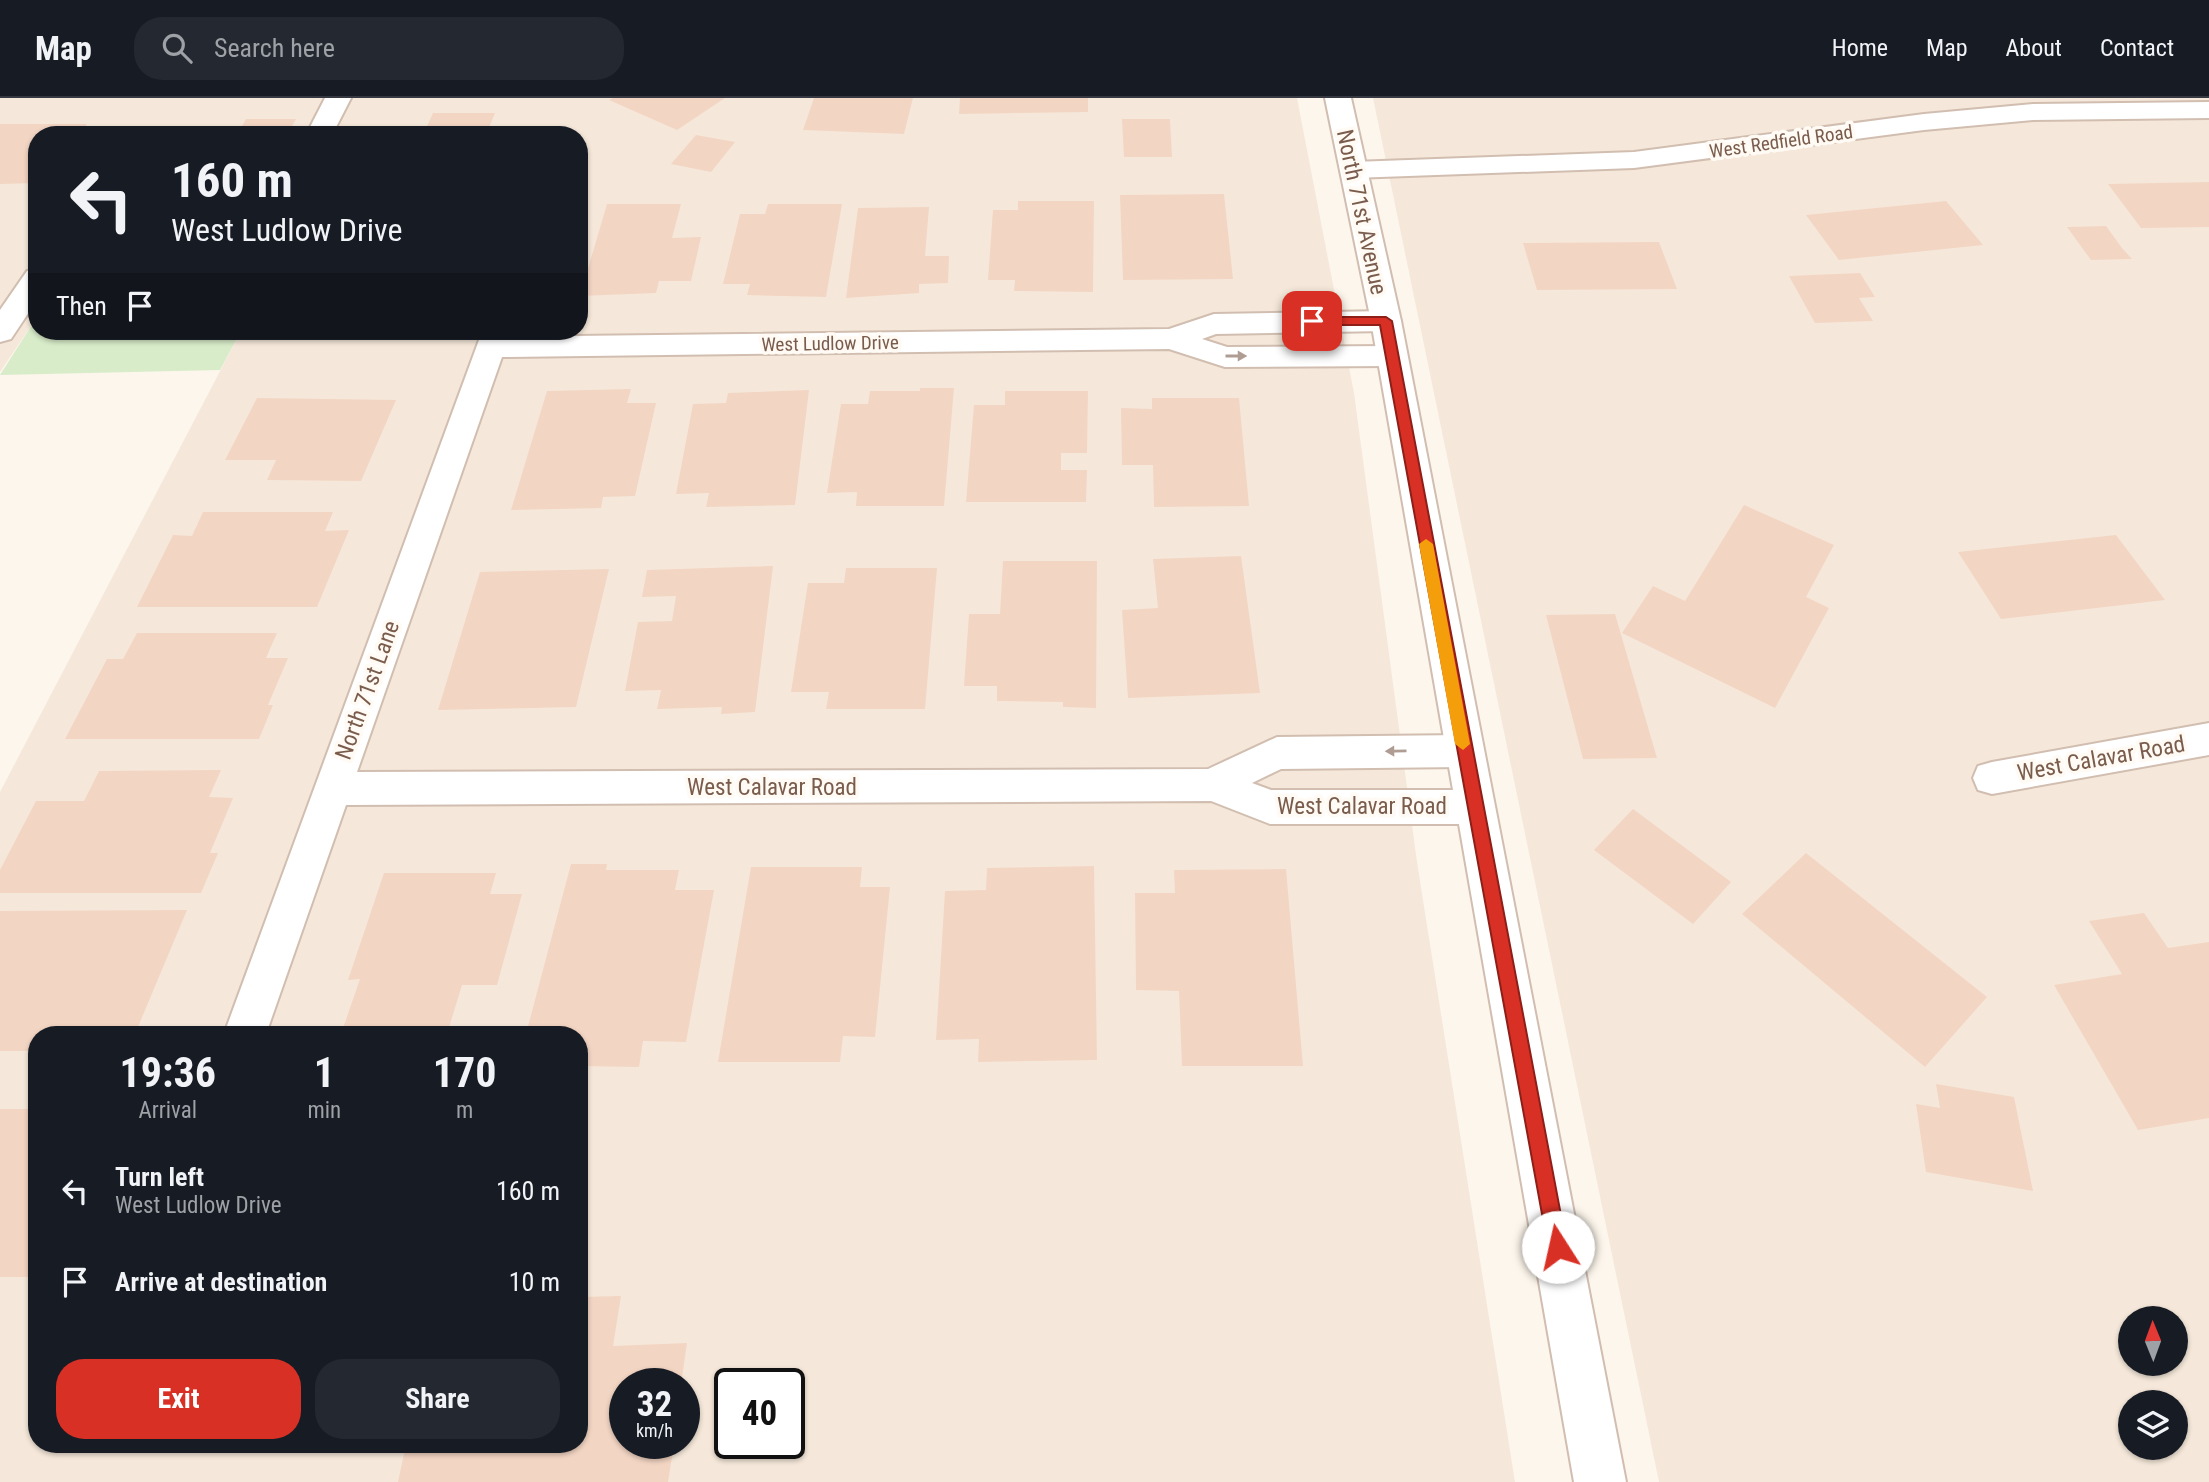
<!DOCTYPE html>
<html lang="en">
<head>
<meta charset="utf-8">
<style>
  body { margin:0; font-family:"Roboto Condensed",sans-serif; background:#242831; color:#f1f3f6; height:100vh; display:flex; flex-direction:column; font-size:26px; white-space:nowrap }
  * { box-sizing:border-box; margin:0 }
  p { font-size:23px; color:#9ea1a6 }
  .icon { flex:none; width:38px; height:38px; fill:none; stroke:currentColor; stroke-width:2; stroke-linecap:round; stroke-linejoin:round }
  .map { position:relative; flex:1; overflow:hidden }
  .details { position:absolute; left:28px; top:928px; width:560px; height:427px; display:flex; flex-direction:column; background:#171b24; border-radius:28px; box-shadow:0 2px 5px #0004 }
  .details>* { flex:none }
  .top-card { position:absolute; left:28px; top:28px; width:560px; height:214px; border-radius:28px; box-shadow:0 2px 5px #0004; background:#171b24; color:#f1f3f6; overflow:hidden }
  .needle { width:46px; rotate:359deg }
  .fabs { position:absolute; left:2118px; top:1208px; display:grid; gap:14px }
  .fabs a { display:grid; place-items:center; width:70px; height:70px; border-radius:50%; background:#171b24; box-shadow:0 2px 5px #0004; font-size:35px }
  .speed { position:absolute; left:609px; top:1270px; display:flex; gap:14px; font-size:35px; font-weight:700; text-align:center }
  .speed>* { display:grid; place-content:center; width:91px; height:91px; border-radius:50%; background:#171b24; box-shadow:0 2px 5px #0004; line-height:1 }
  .speed small { font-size:18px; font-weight:400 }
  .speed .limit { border:4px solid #111; border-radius:10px; background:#fff; color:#111 }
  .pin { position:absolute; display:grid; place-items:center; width:60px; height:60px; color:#fff; margin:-30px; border-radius:14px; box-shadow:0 4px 10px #0006 }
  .me { position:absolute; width:77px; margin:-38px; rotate:350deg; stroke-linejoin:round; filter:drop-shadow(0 0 5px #0008) }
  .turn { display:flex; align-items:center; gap:24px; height:147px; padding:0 28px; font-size:32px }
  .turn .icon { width:91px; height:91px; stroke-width:2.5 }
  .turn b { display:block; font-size:49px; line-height:60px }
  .then { display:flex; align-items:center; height:66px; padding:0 28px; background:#0003; gap:14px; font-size:26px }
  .eta { display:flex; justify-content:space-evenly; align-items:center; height:119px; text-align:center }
  .eta b { font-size:42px; font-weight:700; line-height:49px }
  .primary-button { display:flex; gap:14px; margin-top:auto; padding:14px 28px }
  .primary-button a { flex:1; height:80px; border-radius:28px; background:#d93025; color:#fff; font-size:28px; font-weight:700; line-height:80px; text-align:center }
  .primary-button a+a { background:#242831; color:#f1f3f6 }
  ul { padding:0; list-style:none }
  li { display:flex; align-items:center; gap:21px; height:91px; padding:0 28px }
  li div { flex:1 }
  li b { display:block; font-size:26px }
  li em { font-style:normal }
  header { display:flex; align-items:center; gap:42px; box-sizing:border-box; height:98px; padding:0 35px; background:#171b24; border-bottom:2px solid #363941 }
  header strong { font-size:33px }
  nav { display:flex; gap:38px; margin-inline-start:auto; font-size:24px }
  .search { width:490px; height:63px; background:#242831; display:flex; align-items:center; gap:18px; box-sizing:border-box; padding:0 24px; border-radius:28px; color:#9ea1a6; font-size:26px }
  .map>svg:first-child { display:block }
  .residential { fill:#f5e8da; fill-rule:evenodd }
  .green { fill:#d8ecc9 }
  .building { fill:#f3d5c3 }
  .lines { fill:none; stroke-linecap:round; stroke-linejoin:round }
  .minor-casing { stroke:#d1beb0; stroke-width:4 }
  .tertiary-casing { stroke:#d1beb0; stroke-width:4 }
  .minor { fill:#fff; fill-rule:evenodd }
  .tertiary { fill:#fff; fill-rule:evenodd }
  .oneway { fill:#af9d94 }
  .route { fill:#d93025; stroke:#8d1f18; stroke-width:2 }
  .slow { fill:#f59e0b }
  .labels { text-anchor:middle; stroke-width:7; stroke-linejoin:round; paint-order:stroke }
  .far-street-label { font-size:19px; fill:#7a5c4d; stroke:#fffaf3 }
  .street-label { font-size:23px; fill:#7a5c4d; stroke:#fffaf3 }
</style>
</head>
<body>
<header>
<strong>Map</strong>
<div class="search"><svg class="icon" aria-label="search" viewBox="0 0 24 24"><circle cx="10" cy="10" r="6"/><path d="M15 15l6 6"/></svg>Search here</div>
<nav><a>Home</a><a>Map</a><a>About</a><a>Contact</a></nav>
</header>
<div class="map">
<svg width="2209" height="1384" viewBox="0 0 2209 1384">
  <rect width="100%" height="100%" fill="#fdf6ec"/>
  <!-- residential -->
  <g class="residential">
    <path d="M0 0H1297L1354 295 1417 764 1515 1384H0V694L241 233H579V37H37V219L0 274ZM37 936H579V1346H37ZM625 1286H684V1346H625ZM730 1286H789V1346H730Z"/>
    <path d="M1373 0H2209V1384H1659ZM2130 1220H2175V1265H2130ZM2130 1304H2175V1349H2130Z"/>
  </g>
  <!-- green -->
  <polygon class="green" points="37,219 37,233 241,233 220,272 0,277"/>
  <!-- building -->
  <g class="building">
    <polygon points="613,0 725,0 677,32 609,2"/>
    <polygon points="814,0 913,0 904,36 803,32"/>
    <polygon points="960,0 1088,0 1088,14 959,16"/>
    <polygon points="433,15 495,15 486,37 423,37"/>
    <polygon points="246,21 296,21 287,37 237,37"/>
    <polygon points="1122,21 1170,21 1172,59 1124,59"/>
    <polygon points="0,26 87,26 79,37 37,37 37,85 0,86"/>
    <polygon points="696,37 735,44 711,74 671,66"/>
    <polygon points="2209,84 2209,129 2141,130 2108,86"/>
    <polygon points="1224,96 1233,181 1123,182 1120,97"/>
    <polygon points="1018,103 1094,103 1093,194 1014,193 1015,182 988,182 993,112 1018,112"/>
    <polygon points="1946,103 1983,147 1839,162 1806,117"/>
    <polygon points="607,106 681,106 672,140 701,139 691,183 659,183 656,195 580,198"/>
    <polygon points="768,106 842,106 826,199 747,197 750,186 723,186 740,116 765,116"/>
    <polygon points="929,109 925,158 949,158 948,185 919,186 919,195 846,200 858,110"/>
    <polygon points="2106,128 2122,150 2132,161 2091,162 2067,129"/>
    <polygon points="1659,144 1677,191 1537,192 1523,145"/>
    <polygon points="1860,175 1875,199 1859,200 1873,223 1815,225 1789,178"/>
    <polygon points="274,233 381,233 379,238 271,241"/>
    <polygon points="920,290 954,290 944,408 856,408 857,394 827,395 841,306 868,306 870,293 920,293"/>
    <polygon points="631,291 627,305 656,305 635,398 603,399 601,410 511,412 547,293"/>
    <polygon points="809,292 795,407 706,409 709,395 676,396 693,306 726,305 728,295"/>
    <polygon points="1005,293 1088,293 1087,355 1061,355 1061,372 1087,372 1086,404 966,404 974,307 1005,307"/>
    <polygon points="257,300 396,302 361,383 267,382 276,362 225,362"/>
    <polygon points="1152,300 1239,300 1249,408 1154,409 1153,367 1122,367 1121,310 1152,311"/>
    <polygon points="1744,407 1834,447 1806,499 1829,510 1775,610 1622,535 1653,488 1685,503"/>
    <polygon points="203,414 333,414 325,433 349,432 317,509 137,509 173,437 192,438"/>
    <polygon points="2116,437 2165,502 2001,521 1958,454"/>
    <polygon points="1241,458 1260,595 1128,600 1122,512 1158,510 1153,461"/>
    <polygon points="1003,463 1097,463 1096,610 1063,609 1063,604 997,603 997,588 964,588 969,516 1000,516"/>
    <polygon points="773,468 755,614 721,616 722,609 657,611 661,592 625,593 638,524 672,523 676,498 642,499 647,472"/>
    <polygon points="846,470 937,470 925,611 826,611 829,594 791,594 808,485 844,485"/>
    <polygon points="609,471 576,609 438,612 480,474"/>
    <polygon points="1615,516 1657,660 1583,661 1546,517"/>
    <polygon points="137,535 277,535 266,560 288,560 268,607 273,607 259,641 65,641 107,561 123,561"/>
    <polygon points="221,672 209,699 233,700 210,755 218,755 201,795 0,795 0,772 36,703 84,703 99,673"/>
    <polygon points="1633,711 1731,784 1693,826 1594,752"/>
    <polygon points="1806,755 1987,899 1925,969 1742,816"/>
    <polygon points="571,766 607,766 606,772 679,772 675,792 714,792 686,944 643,943 639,969 579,968 579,936 526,936"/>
    <polygon points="1094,768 1097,962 978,964 979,941 936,942 945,793 986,792 987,770"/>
    <polygon points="751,769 862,769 860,789 890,789 875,939 843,938 840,964 718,964"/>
    <polygon points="1286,771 1303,968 1182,968 1179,893 1136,892 1135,795 1175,795 1174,772"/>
    <polygon points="384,775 496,775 490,796 522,796 497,887 462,887 447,936 341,936 360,881 348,882"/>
    <polygon points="187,812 135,936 37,936 37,953 0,953 0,813"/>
    <polygon points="2144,815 2168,850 2209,844 2209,1020 2138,1032 2054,887 2122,876 2089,823"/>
    <polygon points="1936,986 2014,999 2033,1093 1926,1074 1916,1006 1940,1010"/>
    <rect x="0" y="1011" width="37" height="168"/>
    <polygon points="621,1198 613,1248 687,1245 681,1286 625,1286 625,1346 674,1346 668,1384 398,1384 406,1346 579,1346 579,1199"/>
  </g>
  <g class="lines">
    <!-- minor casing -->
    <g class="minor-casing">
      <g id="minor">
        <polygon points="325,0 351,0 332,37 306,37"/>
        <polygon points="2209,4 2209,20 2033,22 1924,32 1634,70 1353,80 1343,78 1340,72 1343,66 1353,64 1634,54 1924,16 2033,6"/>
        <polygon points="37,171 37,202 11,241 0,244 0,212 27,173"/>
        <polygon points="1386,213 1397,216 1401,223 1397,230 1386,233 1216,236 1202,241 1227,249 1392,248 1403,251 1407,258 1403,265 1392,268 1225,269 1169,251 502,259 357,674 1208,671 1277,639 1464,637 1477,642 1483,653 1477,664 1464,669 1281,671 1252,685 1271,692 1474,692 1488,697 1493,709 1488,721 1474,726 1270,726 1211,703 346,707 266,936 224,936 479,242 490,239 1169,231 1214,216"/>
        <polygon points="2209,625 2209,657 1992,696 1978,692 1973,680 1978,668 1992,664"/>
      </g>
    </g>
    <!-- tertiary casing -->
    <g class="tertiary-casing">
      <polygon id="tertiary" points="1325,0 1351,0 1401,223 1626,1384 1574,1384 1371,223"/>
    </g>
    <!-- minor -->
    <use href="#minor" class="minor"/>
    <!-- tertiary -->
    <use href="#tertiary" class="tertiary"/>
  </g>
  <!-- one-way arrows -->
  <defs><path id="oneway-solid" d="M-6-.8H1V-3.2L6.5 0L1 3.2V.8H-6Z" transform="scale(1.75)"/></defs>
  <g class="oneway">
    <use href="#oneway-solid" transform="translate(1236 258)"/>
    <use href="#oneway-solid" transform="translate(1396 653) rotate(179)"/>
  </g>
  <!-- route -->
  <polygon class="route" points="1386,219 1392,223 1567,1149 1564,1155 1558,1158 1551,1155 1548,1149 1380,227 1312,227 1305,223 1312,219"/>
  <!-- slow -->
  <polygon class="slow" points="1426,441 1433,446 1470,646 1463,652 1455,646 1419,446"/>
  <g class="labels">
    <!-- far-street labels -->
    <g class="far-street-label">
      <text transform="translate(1781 43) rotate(-8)" y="7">West Redfield Road</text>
      <text transform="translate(830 245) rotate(-1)" y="7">West Ludlow Drive</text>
    </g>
    <!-- street labels -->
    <g class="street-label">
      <text transform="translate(1362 114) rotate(78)" y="8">North 71st Avenue</text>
      <text transform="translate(367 592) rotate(-70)" y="8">North 71st Lane</text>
      <text transform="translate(2101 660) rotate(-10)" y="8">West Calavar Road</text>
      <text x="772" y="697">West Calavar Road</text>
      <text x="1362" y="716">West Calavar Road</text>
    </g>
  </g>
</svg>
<div class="fabs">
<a><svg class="needle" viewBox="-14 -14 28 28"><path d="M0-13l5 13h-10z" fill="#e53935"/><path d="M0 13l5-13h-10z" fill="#9ea1a6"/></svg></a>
<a><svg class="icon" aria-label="layers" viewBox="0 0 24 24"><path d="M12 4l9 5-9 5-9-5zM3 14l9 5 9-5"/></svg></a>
</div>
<div class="speed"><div>32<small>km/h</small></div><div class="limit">40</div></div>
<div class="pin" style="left:1312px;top:223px;background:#d93025"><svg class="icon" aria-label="arrive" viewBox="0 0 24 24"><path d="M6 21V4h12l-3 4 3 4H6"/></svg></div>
<svg class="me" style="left:1558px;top:1149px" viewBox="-20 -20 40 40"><circle r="19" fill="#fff"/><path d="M0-13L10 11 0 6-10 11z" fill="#d93025"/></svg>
<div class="top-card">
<div class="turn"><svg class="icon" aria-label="left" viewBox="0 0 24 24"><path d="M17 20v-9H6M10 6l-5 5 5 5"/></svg><div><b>160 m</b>West Ludlow Drive</div></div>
<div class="then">Then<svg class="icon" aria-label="arrive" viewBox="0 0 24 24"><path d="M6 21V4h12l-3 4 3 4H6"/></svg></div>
</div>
<section class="details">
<div class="eta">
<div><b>19:36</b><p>Arrival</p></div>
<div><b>1</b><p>min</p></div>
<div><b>170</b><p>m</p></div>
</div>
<ul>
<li><svg class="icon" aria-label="left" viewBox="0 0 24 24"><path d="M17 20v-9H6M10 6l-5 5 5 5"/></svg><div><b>Turn left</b><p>West Ludlow Drive</p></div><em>160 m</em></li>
<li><svg class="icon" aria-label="arrive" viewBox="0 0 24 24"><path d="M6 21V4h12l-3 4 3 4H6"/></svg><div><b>Arrive at destination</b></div><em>10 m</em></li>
</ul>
<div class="primary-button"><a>Exit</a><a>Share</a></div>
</section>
</div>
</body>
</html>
